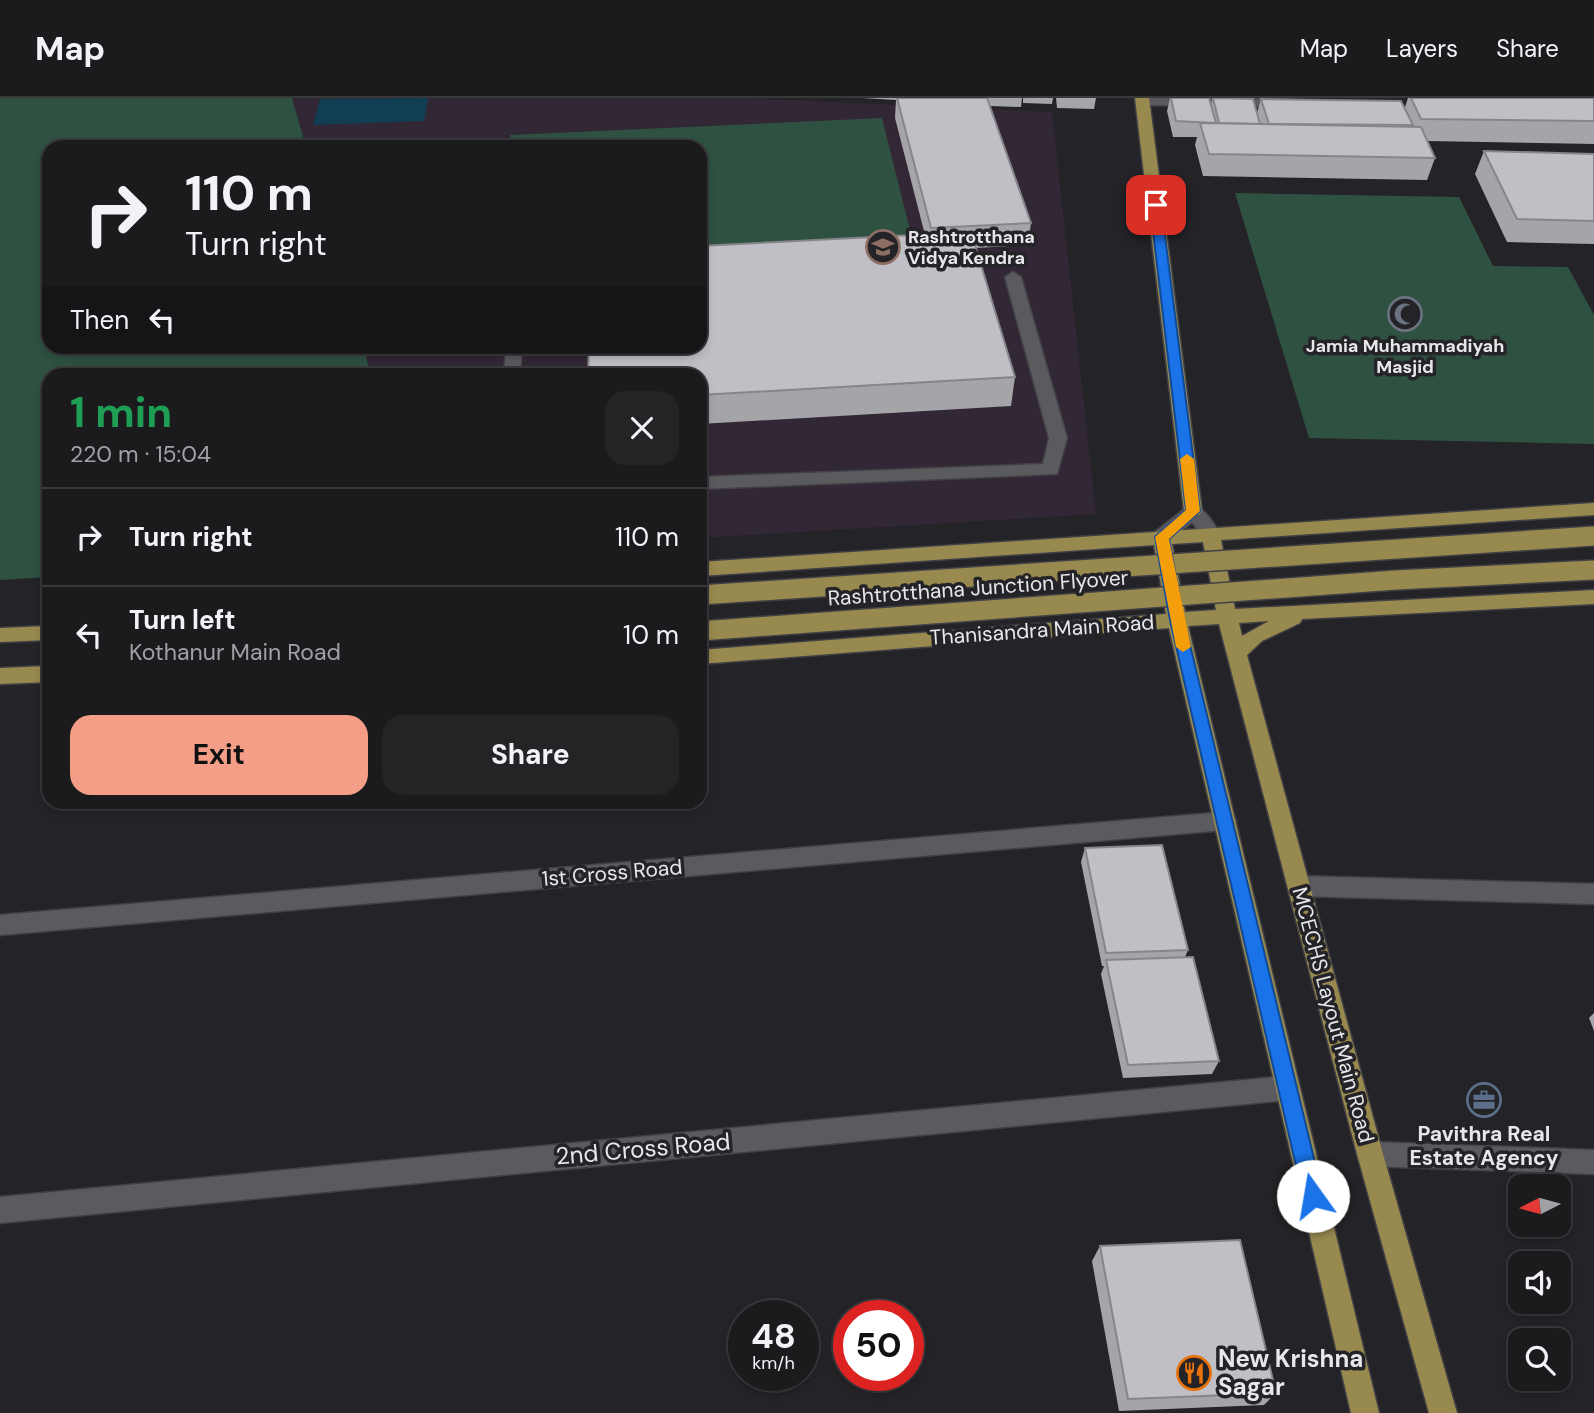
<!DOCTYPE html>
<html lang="en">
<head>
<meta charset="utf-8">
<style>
  body { margin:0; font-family:"DM Sans",sans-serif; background:#242427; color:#f1f3f6; height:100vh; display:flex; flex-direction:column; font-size:26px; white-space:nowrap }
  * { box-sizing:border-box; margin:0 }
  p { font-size:23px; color:#a0a1a4 }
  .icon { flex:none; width:38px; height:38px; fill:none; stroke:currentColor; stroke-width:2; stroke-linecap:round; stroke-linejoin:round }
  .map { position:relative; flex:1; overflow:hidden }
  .drawer { position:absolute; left:42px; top:270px; width:665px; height:441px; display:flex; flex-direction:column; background:#1b1b1e; border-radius:21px; box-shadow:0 4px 10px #0003,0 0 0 2px #39393c }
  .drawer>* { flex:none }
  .top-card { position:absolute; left:42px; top:42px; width:665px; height:214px; border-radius:21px; box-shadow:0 4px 10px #0003,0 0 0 2px #39393c; background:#1b1b1e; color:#f1f3f6; overflow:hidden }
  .needle { width:46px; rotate:264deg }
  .buttons { position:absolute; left:1508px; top:1076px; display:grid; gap:14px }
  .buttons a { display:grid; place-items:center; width:63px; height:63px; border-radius:14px; background:#1b1b1e; box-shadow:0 4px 10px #0003,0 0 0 2px #39393c; font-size:35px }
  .speed { position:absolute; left:728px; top:1202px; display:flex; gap:14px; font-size:35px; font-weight:700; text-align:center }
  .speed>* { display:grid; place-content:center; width:91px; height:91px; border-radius:50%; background:#1b1b1e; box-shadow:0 4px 10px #0003,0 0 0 2px #39393c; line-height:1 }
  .speed small { font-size:18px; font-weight:400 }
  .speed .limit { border:10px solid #d22; background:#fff; color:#111 }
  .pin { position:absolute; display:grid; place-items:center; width:60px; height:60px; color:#fff; margin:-30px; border-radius:14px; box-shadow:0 4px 10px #0006 }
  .me { position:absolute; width:77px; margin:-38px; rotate:347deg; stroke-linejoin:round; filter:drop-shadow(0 0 5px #0008) }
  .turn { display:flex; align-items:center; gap:24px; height:147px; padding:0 28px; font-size:32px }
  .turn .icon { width:91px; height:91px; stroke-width:2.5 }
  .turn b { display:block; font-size:49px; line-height:60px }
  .then { display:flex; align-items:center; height:66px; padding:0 28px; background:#0003; gap:14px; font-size:26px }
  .round { display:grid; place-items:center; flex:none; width:74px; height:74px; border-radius:21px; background:#242427 }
  .head { display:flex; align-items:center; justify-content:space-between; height:119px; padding:0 28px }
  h1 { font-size:42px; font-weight:700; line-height:52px; color:#1e9e55 }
  .button { display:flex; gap:14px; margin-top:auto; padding:14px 28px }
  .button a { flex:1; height:80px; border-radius:21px; background:#f49e88; color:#111; font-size:28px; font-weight:700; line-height:80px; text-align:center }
  .button a+a { background:#242427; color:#f1f3f6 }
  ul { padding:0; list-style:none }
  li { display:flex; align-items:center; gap:21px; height:98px; padding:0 28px; border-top:2px solid #39393c }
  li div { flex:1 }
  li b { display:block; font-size:26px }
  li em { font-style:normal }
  header { display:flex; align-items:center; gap:42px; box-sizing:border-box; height:98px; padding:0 35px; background:#1b1b1e; border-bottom:2px solid #39393c }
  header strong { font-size:33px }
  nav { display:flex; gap:38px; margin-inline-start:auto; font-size:24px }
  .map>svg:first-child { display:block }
  .education { fill:#322735 }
  .green { fill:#2f5142 }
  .water { fill:#113e52 }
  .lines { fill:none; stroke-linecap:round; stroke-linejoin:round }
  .minor-casing { stroke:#414145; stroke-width:3 }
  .major-casing { stroke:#414145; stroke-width:3 }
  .minor { fill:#5a5a5f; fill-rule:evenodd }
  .major { fill:#98894f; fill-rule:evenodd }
  .major-bridge-casing { stroke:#414145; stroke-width:22; stroke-linecap:butt }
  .major-bridge { stroke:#98894f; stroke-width:19 }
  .wall { fill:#a5a4a9 }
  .building { fill:#c0bfc5; stroke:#86868a; stroke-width:2 }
  .route { fill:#1a73e8; stroke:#114b97; stroke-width:2 }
  .slow { fill:#f59e0b }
  .labels { text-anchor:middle; stroke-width:7; stroke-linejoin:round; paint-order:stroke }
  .far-poi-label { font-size:18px; font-weight:bold; fill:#e7e7ea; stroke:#242428; text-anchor:start }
  .street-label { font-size:21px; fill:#e7e7ea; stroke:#242428 }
  .poi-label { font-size:21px; font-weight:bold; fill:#e7e7ea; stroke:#242428 }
  .near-street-label { font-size:24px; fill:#e7e7ea; stroke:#242428 }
  .near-poi-label { font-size:24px; font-weight:bold; fill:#e7e7ea; stroke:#242428; text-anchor:start }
</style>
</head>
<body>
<header>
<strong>Map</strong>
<nav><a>Map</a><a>Layers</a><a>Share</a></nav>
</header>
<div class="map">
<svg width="1594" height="1315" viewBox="0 0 1594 1315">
  <rect width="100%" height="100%" fill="#242428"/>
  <!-- education -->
  <polygon class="education" points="292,0 744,0 1052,14 1096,416 700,440 700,276 371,276 363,249 700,248 700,49 306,49"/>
  <!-- green -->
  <g class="green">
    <polygon points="0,0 292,0 306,49 49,49 49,248 363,249 371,276 49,276 49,479 0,482"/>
    <polygon points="882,20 915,152 700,163 700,49 509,49 510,37"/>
    <polygon points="460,42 459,49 344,49 345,47"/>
    <polygon points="1235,95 1459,99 1493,168 1568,169 1594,217 1594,346 1309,340"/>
  </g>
  <!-- water -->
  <polygon class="water" points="428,0 424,23 313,27 320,1"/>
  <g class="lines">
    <!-- minor casing -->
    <g class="minor-casing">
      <g id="minor">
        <polygon points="1138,0 1288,1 1295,5 1288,9 1143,7 1138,6"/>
        <polygon points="483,42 488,43 490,49 476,49 478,43"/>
        <polygon points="1013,174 1021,179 1067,340 1057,376 700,391 700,379 1043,366 1049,340 1005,179"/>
        <polygon points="506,248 522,248 520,276 504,276"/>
        <path d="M1193 407C1205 410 1214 426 1220 436L1218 440H1204L1192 424 1169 444H1155L1153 439 1155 434 1187 409Z"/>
        <polygon points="1225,714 1233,717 1236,723 1233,729 1225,732 0,837 0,817"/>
        <polygon points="1299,778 1594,786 1594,806 1299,798 1291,795 1288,788 1291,781"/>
        <polygon points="1287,978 1296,982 1299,990 1296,998 1287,1002 0,1125 0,1099"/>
        <polygon points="1370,1044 1594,1052 1594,1076 1370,1068 1361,1065 1357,1056 1361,1047"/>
      </g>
    </g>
    <!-- major casing -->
    <g class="major-casing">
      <g id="major">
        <polygon points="1135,0 1149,0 1202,413 1199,417 1187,417 1184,413"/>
        <path d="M1594 405V417L1221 442 1235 511 1594 492V506L1302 521 1300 525 1262 543 1247 557 1383 1056 1457 1315H1429L1357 1056 1219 526 1188 528 1379 1315H1351L1169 530 700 566V552L1166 516 1154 447 700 478V464ZM1203 444 1216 512 1185 514 1172 446ZM1269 523 1242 538 1239 525Z"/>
        <polygon points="49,528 49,542 0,544 0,530"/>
        <polygon points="49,568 49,584 0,586 0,570"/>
      </g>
    </g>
    <!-- minor -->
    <use href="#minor" class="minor"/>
    <!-- major -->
    <use href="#major" class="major"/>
    <!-- major-bridge casing -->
    <g class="major-bridge-casing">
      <g id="major-bridge">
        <polyline points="700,497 1594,438"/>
        <polyline points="700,533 1396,482 1594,472"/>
      </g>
    </g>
    <!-- major-bridge -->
    <use href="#major-bridge" class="major-bridge"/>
  </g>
  <!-- wall -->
  <g class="wall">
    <polygon points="862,0 1022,0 1021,9 990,8 1031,125 1028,147 976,150 1015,279 1011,308 700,326 700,276 925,137 895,20 896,2"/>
    <polygon points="1023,0 1053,0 1052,6 1023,5"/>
    <polygon points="1056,0 1096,0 1094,11 1057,10"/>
    <polygon points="1170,0 1209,0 1211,7 1213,0 1257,15 1261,1 1405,9 1408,0 1594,0 1594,46 1427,43 1435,60 1427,82 1203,78 1195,47 1197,39 1173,39 1167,13"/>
    <polygon points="1484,53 1594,56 1594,146 1507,144 1475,76"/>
    <polygon points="1085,750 1188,852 1185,859 1219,963 1212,976 1123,980 1101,876 1104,868 1102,868 1081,764"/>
    <polygon points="1594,915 1594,933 1589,920"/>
    <polygon points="1100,1148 1276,1295 1264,1307 1119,1313 1092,1163"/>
  </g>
  <!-- building -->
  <g class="building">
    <polygon points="897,0 987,0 1031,125 931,130"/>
    <polygon points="1171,0 1209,0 1216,25 1176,23"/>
    <polygon points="1213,0 1253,1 1260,26 1219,25"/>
    <polygon points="1411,0 1594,0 1594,23 1421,21"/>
    <polygon points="1261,1 1401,3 1413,27 1269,26"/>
    <polygon points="1200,25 1421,29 1435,60 1209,56"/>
    <polygon points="1484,53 1594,56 1594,123 1517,121"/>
    <polygon points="971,134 1015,279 700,297 700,276 588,276 589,248 700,248 700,148"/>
    <polygon points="1162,747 1188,852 1106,855 1085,750"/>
    <polygon points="1193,859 1219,963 1128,967 1106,862"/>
    <polygon points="1240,1142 1276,1295 1128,1301 1100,1148"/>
  </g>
  <!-- route -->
  <polygon class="route" points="1156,104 1161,107 1200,413 1169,441 1184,522 1323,1098 1320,1105 1313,1108 1306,1105 1303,1098 1170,522 1155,439 1186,412 1150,107"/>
  <!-- slow -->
  <polygon class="slow" points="1187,356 1194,361 1200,413 1169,441 1191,549 1183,554 1176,549 1155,439 1186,412 1180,361"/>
  <!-- icons -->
  <defs>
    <g id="school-ring" transform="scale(1.75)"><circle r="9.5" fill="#242428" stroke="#8d6e63" stroke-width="1.5"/><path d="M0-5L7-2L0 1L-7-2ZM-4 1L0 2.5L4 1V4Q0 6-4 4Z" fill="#8d6e63"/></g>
    <g id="mosque-ring" transform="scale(1.75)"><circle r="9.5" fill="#242428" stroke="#6b7280" stroke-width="1.5"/><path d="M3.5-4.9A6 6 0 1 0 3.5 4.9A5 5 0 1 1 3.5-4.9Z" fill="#6b7280"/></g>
    <g id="office-ring" transform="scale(1.75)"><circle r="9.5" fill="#242428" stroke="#5c6f8a" stroke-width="1.5"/><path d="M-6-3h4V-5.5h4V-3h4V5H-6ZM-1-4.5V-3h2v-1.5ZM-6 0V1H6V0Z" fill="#5c6f8a"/></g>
    <g id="restaurant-ring" transform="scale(1.75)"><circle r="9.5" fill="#242428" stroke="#e8710a" stroke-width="1.5"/><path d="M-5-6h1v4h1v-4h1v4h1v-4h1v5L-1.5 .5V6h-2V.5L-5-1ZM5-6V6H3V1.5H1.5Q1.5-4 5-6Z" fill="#e8710a"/></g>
  </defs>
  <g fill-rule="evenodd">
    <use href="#school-ring" x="883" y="149"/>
    <use href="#mosque-ring" x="1405" y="216"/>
    <use href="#office-ring" x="1484" y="1002"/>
    <use href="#restaurant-ring" x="1194" y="1275"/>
  </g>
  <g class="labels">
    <!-- far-poi labels -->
    <g class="far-poi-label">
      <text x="908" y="145">Rashtrotthana<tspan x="908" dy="21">Vidya Kendra</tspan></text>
      <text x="1405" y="254" text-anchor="middle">Jamia Muhammadiyah<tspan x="1405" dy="21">Masjid</tspan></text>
    </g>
    <!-- street labels -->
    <g class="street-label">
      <text transform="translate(978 490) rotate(-4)" y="7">Rashtrotthana Junction Flyover</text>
      <text transform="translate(1042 532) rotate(-4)" y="7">Thanisandra Main Road</text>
      <text transform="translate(612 775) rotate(-5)" y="7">1st Cross Road</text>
      <text transform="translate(1333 917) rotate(75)" y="7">MCECHS Layout Main Road</text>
    </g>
    <!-- poi labels -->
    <g class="poi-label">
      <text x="1484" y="1043">Pavithra Real<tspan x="1484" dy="24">Estate Agency</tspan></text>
    </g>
    <!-- near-street labels -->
    <g class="near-street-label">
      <text transform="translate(643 1051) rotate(-5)" y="8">2nd Cross Road</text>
    </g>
    <!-- near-poi labels -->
    <g class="near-poi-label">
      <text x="1218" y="1269">New Krishna<tspan x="1218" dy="28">Sagar</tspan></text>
    </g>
  </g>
</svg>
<div class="buttons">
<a><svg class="needle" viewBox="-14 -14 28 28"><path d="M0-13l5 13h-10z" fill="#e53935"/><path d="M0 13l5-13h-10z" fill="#a0a1a4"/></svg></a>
<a><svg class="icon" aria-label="sound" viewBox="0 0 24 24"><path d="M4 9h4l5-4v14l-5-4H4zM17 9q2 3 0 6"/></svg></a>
<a><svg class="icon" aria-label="search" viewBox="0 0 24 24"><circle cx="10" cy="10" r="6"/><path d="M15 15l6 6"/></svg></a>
</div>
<div class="speed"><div>48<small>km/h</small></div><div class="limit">50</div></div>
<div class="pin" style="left:1156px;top:107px;background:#d93025"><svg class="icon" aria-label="arrive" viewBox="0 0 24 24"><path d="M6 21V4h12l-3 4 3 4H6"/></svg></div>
<svg class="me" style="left:1313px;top:1098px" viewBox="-20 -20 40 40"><circle r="19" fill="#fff"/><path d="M0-13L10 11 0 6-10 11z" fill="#1a73e8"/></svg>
<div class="top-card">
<div class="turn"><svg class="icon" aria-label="right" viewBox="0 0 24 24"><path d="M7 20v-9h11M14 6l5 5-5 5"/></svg><div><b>110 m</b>Turn right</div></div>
<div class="then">Then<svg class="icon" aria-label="left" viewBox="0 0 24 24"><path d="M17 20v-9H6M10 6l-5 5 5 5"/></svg></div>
</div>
<section class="drawer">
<div class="head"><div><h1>1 min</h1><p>220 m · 15:04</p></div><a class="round"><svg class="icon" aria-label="close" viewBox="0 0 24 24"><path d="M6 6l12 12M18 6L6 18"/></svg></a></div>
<ul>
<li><svg class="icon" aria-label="right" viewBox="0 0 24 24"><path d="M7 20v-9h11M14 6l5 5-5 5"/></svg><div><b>Turn right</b></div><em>110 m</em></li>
<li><svg class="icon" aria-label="left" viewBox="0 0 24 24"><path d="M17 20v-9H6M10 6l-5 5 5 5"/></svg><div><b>Turn left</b><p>Kothanur Main Road</p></div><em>10 m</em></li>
</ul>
<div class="button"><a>Exit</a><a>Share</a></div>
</section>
</div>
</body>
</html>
